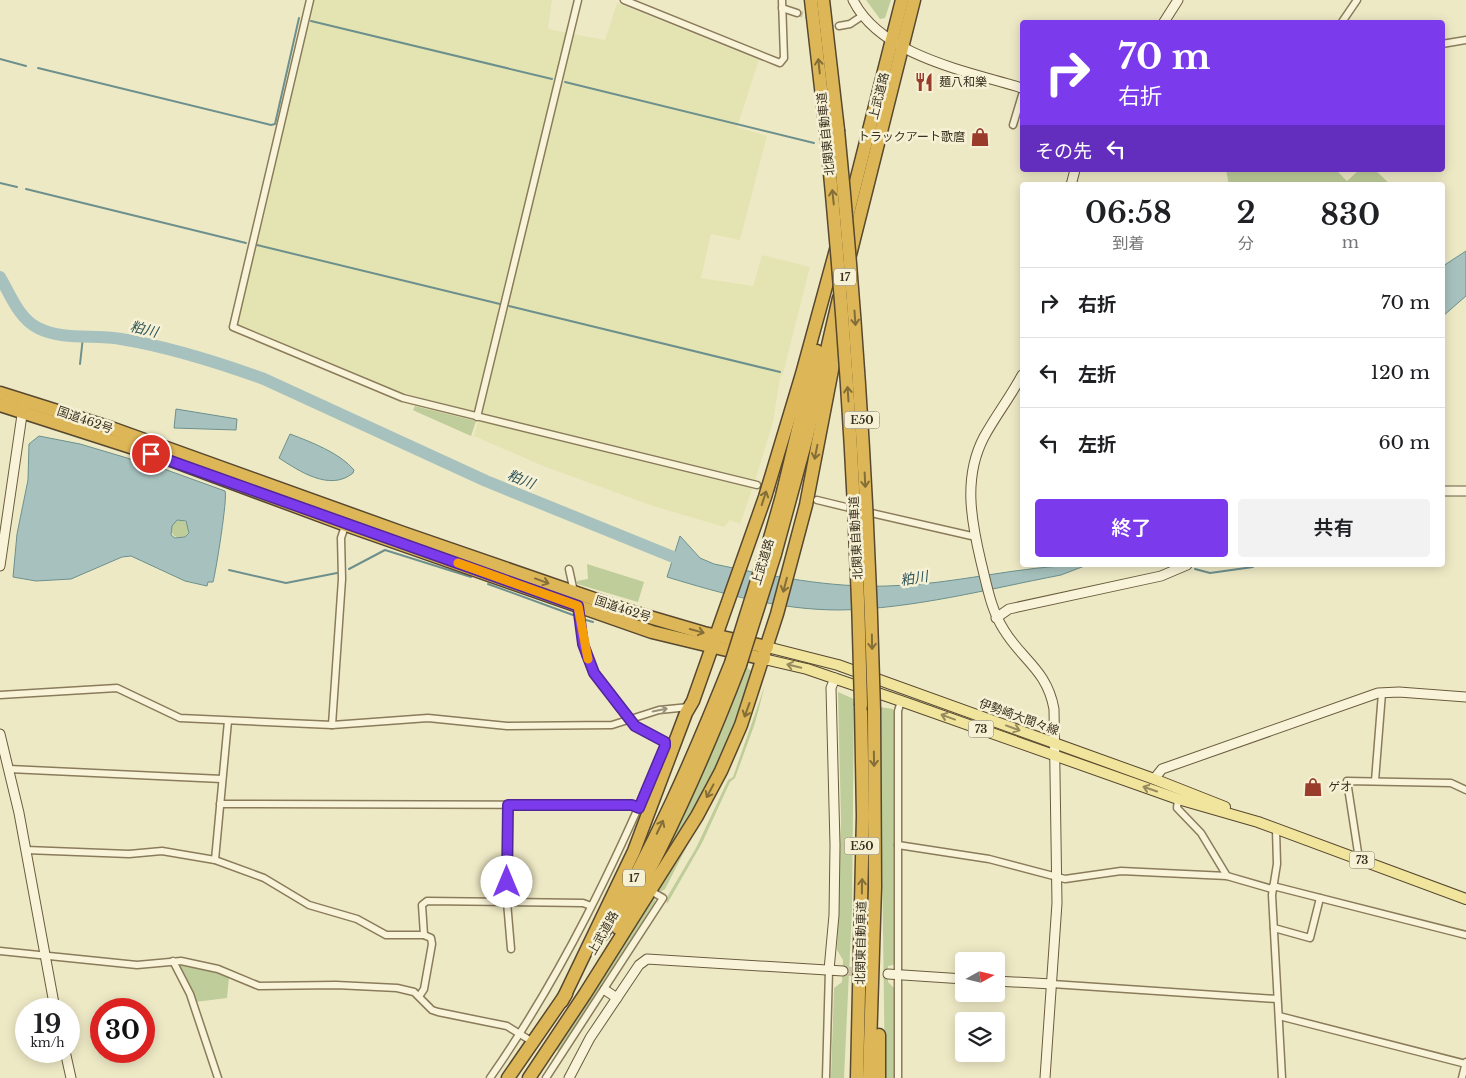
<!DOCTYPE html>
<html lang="ja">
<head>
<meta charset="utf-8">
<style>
  body { margin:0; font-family:"Libre Baskerville","Noto Sans JP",serif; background:#f2f2f2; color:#202124; height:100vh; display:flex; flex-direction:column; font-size:19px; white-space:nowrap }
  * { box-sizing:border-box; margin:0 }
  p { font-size:16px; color:#757577 }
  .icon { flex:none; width:28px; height:28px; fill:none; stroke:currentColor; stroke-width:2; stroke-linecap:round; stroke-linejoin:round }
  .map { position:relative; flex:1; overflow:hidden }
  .details { position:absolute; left:1020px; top:182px; width:425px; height:385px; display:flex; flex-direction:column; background:#fff; border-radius:5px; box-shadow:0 2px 12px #0003 }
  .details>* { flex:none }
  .banner { position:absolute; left:1020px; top:20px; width:425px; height:152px; border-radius:5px; box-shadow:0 2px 12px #0003; background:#7c3aed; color:#fff; overflow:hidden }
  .needle { width:32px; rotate:82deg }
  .controls { position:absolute; left:955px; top:952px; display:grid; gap:10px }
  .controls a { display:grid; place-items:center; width:50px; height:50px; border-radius:5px; background:#fff; box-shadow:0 2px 12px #0003; font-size:25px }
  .speed { position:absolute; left:15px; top:998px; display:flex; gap:10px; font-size:25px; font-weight:700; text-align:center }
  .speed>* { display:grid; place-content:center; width:65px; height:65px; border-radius:50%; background:#fff; box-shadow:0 2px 12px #0003; line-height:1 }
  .speed small { font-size:12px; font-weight:400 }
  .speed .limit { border:8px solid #d22; background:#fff; color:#111 }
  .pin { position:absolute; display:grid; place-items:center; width:42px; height:42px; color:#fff; margin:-21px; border:2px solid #fff; border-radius:50%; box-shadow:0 1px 5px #0007 }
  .me { position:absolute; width:55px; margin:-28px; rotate:0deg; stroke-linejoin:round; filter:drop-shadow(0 0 4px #0008) }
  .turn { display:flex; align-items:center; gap:18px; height:105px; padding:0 15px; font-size:22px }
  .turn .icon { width:65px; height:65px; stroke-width:2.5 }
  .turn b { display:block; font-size:35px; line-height:42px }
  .then { display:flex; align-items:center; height:48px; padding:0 15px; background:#0003; gap:10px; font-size:19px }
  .eta { display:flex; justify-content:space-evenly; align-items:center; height:85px; text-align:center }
  .eta b { font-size:30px; font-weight:600; line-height:35px }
  .action { display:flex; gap:10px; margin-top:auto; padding:10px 15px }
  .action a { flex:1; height:58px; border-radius:5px; background:#7c3aed; color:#fff; font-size:20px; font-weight:600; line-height:58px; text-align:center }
  .action a+a { background:#f2f2f2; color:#202124 }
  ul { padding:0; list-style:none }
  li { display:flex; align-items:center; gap:15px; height:70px; padding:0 15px; border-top:1px solid #e0e0e0 }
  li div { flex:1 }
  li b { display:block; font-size:19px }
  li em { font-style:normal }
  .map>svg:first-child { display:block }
  .farmland { fill:#e4e4b3 }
  .green { fill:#becd99 }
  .water { fill:#a7c2be; stroke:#6d908d; fill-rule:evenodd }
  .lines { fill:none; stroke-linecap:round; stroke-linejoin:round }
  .stream { stroke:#6d908d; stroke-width:2 }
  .river { stroke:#a7c2be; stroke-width:12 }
  .street-tunnel { stroke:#cac4a4; stroke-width:6; stroke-dasharray:6 3; stroke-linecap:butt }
  .secondary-tunnel { stroke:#cac4a4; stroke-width:9; stroke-dasharray:9 4.5; stroke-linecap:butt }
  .street-casing { stroke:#8a7b5b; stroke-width:9 }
  .secondary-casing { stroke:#6b5c3e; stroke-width:11 }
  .primary-casing { stroke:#57482f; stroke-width:12 }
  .highway-casing { stroke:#57482f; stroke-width:15 }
  .street { stroke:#f9f4d9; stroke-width:6 }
  .secondary { stroke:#f9f4d9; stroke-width:9 }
  .primary { stroke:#f1e49d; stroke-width:10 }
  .highway { stroke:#ddb757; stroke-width:12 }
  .highway-bridge-casing { stroke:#57482f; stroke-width:15; stroke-linecap:butt }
  .highway-bridge { stroke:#ddb757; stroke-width:12 }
  .oneway { stroke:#836d38 }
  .oneway2 { stroke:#968a5e }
  .oneway3 { stroke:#9a927c }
  .route-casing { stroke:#51269a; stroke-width:12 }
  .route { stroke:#7c3aed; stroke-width:9 }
  .slow { stroke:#f59e0b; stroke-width:9 }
  .labels { text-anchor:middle; stroke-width:5; stroke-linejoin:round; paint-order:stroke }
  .shield { fill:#f6f1d5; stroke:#726a56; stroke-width:1 }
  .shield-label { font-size:11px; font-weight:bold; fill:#3a301f }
  .poi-label { font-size:12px; fill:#3a301f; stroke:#f6f1d5; text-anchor:start }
  .street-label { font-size:12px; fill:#3a301f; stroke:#f6f1d5 }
  .water-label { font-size:14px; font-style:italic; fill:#2e5559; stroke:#f6f1d5 }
</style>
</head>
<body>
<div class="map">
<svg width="1466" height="1078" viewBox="0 0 1466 1078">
  <rect width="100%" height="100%" fill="#eee9c5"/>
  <!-- farmland -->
  <polygon class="farmland" points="314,0 552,0 548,29 605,40 617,3 759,60 737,127 767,136 740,240 711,234 701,278 753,286 762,255 810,267 783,374 780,378 773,422 756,478 740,524 730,520 724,527 653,506 543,466 474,436 480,415 397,391 237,326"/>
  <!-- green -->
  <g class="green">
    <polygon points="866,0 891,0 885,18 880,19"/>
    <polygon points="1226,170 1336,170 1347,181 1359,170 1375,170 1391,185 1229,185"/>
    <polygon points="415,406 476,421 471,436 417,412 413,410"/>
    <circle cx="180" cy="529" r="9"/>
    <polygon points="587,564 644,582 638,602 577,584 577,581 588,579"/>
    <path d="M745 665 750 670 756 671 712 782 643 895C682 821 717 744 745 665Z"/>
    <polygon points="765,685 755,723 735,778 730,782 702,843 667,904 666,899 696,848 728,780 733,777"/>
    <polygon points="838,692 854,699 852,910 844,1078 831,1078 834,988 842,982 843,960 837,950 841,820"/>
    <polygon points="880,707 893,709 894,712 896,960 893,965 888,966 888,982 895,989 894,1078 885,1078"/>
    <polygon points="719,784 665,889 662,891 658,891 654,898 656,903 560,1051 554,1050"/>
    <polygon points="179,965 208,970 229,977 227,998 195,1002"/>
  </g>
  <!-- water -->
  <g class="water">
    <polygon points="1466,251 1466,296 1443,316 1443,266"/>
    <polygon points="176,409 237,419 236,430 174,428"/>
    <path d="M290 434C311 442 340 453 354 470L353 473C330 492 299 471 279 458Z"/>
    <path d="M39 436 80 444 164 469 225 491C228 496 216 571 213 582H208L207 586 185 581 131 556 122 557 71 579 36 581 13 577 17 534 28 480 29 444ZM177 520 186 521 189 533 185 537 175 538 171 535 172 526Z"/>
    <path d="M680 536 700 558 714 564C771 576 830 588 887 586 954 585 1020 565 1087 565L1061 575C988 589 913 609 839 610 780 610 723 594 667 577Z"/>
  </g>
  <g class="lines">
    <!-- stream -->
    <g class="stream">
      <polyline points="311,21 552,79"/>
      <polyline points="0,59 26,66"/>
      <polyline points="38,68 271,125 275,124 299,18"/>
      <polyline points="565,82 814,143"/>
      <polyline points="0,183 17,187"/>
      <polyline points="26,189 246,243"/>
      <polyline points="257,245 500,304"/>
      <polyline points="509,306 780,372"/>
      <polyline points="80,364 83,337"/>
      <polyline points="349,569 385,550 471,577"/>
      <polyline points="1195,569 1210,573 1253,567"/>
      <polyline points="229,570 286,583 337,573"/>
      <polyline points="488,584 573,615"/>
      <polyline points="586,620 593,622"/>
    </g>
    <!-- river -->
    <path class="river" d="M0 277C10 294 19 319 38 328 64 341 93 334 121 339 170 347 217 362 264 379L486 481 688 563"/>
    <!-- street-tunnel -->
    <g class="street-tunnel">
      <polyline points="797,13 814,18"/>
      <polyline points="757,485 808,498"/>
    </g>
    <!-- secondary-tunnel -->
    <polyline class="secondary-tunnel" points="843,971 888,974"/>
    <!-- street casing -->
    <g class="street-casing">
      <g id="street">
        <polyline points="310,0 233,327 403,398 757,485"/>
        <polyline points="624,0 780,63 784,58 782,0"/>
        <polyline points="782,8 797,13"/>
        <polyline points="1342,22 1357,0"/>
        <polyline points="839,26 850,24 862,16"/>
        <polyline points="1442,44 1466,40"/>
        <polyline points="1013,125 1022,95"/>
        <polyline points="477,417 578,0"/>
        <polyline points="817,500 854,509"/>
        <polyline points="867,512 976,537"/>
        <polyline points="569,569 574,592"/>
        <polyline points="0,695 117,688 180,718 332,725 428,718 507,726 612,725 659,710 689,707"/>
        <polyline points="332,725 342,579 341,538 346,523"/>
        <polyline points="9,769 222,779"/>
        <polyline points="1375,781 1382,693"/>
        <polyline points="1178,799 1177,808 1201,833 1227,876"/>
        <polyline points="220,804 631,805 639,808"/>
        <polyline points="508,805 507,902 511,949"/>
        <polyline points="1276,829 1277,864 1272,895 1282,1078"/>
        <polyline points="898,845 989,859 1065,879 1121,871 1227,876 1272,889"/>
        <polyline points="26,850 129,854 162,851 215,860 264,878 309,905 357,919 386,935 424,935 431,938 432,944 424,989 420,995"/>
        <polyline points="1359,859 1347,781 1451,783 1466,790"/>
        <polyline points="215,860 228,721"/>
        <polyline points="1273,886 1466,935"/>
        <polyline points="1274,928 1310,938 1320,898"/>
        <polyline points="424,935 422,905 427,901 583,903 591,906"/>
        <polyline points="0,951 137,965 181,961 218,969 259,986 336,985 397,988 414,992 432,1010 438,1012 507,1026 528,1039"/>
        <polyline points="173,961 190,994 218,1078"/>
        <polyline points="1052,984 1277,999"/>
        <polyline points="1279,1016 1466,1064"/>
        <path d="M490 1078C562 975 616 862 665 746V742L635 726 594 673 586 656 577 604"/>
        <polyline points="546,1078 663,898 656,894"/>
        <polyline points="826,1078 829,970"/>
        <polyline points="898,1078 898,711 901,701"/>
        <polyline points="1462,1078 1466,1062"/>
      </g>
    </g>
    <!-- secondary casing -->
    <g class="secondary-casing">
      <g id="secondary">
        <path d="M853 0C881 56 967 71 1022 88"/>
        <polyline points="1164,22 1178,0"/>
        <polyline points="1071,185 1075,170"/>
        <path d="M1022 375C1011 396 996 415 984 437 963 477 971 520 981 562 987 586 991 610 1004 630 1022 660 1047 670 1054 709L1057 903 1045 1078"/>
        <polyline points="1442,491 1466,491"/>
        <polyline points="0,566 23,408"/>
        <polyline points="996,618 1009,609 1161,576 1187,565"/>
        <polyline points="0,734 19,813 55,1009"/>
        <polyline points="1154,779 1162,769 1378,693 1399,692 1466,697"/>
        <polyline points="829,970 834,915 835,845 831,688 835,678"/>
        <polyline points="888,974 964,979"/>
        <polyline points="996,981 1052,984"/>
        <polyline points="605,990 617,998"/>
        <polyline points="65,1051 71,1078"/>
        <polyline points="569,1078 590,1038 639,965 647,959 843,971"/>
      </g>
    </g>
    <!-- primary casing -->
    <g class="primary-casing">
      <g id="primary">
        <polyline points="767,647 838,665 1154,779 1225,807"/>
        <polyline points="764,659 807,669 901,701 1178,799 1258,822 1466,899"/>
      </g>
    </g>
    <!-- highway casing -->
    <g class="highway-casing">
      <g id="highway">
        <polyline points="811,0 826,132"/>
        <polyline points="823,0 838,130"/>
        <polyline points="847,217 902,0"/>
        <polyline points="850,255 914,0"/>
        <polyline points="0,393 111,428 403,533 629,611 704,633 767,647"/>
        <polyline points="0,405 168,459 346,525 652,632 764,659"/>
        <polyline points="766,552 782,496 817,351"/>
        <polyline points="775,554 806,440 839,298"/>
        <path d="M618 928C666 844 705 756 740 665"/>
        <path d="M603 934C654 848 694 756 731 663"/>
        <polyline points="562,1001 634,851 686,713 693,701 765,497 802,374 837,246"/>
        <polyline points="879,1035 879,1078"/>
        <polyline points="508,1078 566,994"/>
        <polyline points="529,1078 585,994 697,816 721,771 741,725 777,614 806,505 841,323"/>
        <polyline points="857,1078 863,816 861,705"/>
        <polyline points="869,1078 875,887 874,710"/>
      </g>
    </g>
    <!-- street -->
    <use href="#street" class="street"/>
    <!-- secondary -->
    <use href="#secondary" class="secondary"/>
    <!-- primary -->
    <use href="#primary" class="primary"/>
    <!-- highway -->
    <use href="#highway" class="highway"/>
    <!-- highway-bridge casing -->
    <g class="highway-bridge-casing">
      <g id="highway-bridge">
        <path d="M838 130C857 323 869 516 874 710"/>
        <path d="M826 132C845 322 857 513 861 705"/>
        <polyline points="731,663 766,552"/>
        <polyline points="740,665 775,554"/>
      </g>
    </g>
    <!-- highway-bridge -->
    <use href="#highway-bridge" class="highway-bridge"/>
  </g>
  <!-- one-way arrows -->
  <defs><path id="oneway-shaft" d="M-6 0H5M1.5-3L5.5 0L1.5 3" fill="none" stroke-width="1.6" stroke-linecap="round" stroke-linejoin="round" transform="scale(1.25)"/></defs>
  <g class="oneway">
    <use href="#oneway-shaft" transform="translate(819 66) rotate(-96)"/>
    <use href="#oneway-shaft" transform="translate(833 197) rotate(-96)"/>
    <use href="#oneway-shaft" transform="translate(855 318) rotate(86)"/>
    <use href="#oneway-shaft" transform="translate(848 394) rotate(-94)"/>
    <use href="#oneway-shaft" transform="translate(816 452) rotate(101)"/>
    <use href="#oneway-shaft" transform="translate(865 480) rotate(87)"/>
    <use href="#oneway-shaft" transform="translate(764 498) rotate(-72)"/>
    <use href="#oneway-shaft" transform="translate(542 581) rotate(20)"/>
    <use href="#oneway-shaft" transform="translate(785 585) rotate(105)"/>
    <use href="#oneway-shaft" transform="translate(697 631) rotate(15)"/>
    <use href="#oneway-shaft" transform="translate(872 642) rotate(89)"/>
    <use href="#oneway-shaft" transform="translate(747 710) rotate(110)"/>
    <use href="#oneway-shaft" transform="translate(874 759) rotate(89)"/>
    <use href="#oneway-shaft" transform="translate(710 791) rotate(118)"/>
    <use href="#oneway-shaft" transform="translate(660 827) rotate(-64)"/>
    <use href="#oneway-shaft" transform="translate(862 886) rotate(-89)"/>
  </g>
  <g class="oneway2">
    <use href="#oneway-shaft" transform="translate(794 666) rotate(-166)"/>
    <use href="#oneway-shaft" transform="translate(948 717) rotate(-160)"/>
    <use href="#oneway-shaft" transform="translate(1013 728) rotate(20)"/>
    <use href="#oneway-shaft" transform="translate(1150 789) rotate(-161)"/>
  </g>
  <use class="oneway3" href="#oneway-shaft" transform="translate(660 710) rotate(-12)"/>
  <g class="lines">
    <!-- route casing -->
    <g class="route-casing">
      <polyline id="route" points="151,454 578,606 583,644 594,673 635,726 665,742 665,746 639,808 632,805 508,805 507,882"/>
    </g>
    <!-- route -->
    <use href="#route" class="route"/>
    <!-- slow -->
    <polyline class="slow" points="458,563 578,606 588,659"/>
  </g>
  <!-- icons -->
  <defs>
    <g id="restaurant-bare" transform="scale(1.5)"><path d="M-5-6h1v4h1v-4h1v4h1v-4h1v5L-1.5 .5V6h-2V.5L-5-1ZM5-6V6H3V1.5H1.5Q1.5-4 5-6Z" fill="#993c2b" stroke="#f6f1d5" stroke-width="2.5" paint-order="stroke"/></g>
    <g id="shop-bare" transform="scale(1.5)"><path d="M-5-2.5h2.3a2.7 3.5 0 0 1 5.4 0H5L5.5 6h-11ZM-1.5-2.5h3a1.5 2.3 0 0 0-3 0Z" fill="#993c2b" stroke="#f6f1d5" stroke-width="2.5" paint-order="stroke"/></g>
  </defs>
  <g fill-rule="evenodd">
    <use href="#restaurant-bare" x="924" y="82"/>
    <use href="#shop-bare" x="980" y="137"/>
    <use href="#shop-bare" x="1313" y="787"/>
  </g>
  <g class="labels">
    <!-- shield labels -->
    <g class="shield">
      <rect x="834" y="268.5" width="22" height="17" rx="4"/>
      <rect x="844.5" y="411.5" width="35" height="17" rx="4"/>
      <rect x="968.5" y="720.5" width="25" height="17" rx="4"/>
      <rect x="844.5" y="837.5" width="35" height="17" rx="4"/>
      <rect x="1349.5" y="851.5" width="25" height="17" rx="4"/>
      <rect x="623" y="869.5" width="22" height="17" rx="4"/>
    </g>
    <g class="shield-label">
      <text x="845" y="281">17</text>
      <text x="862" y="424">E50</text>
      <text x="981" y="733">73</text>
      <text x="862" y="850">E50</text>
      <text x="1362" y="864">73</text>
      <text x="634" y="882">17</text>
    </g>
    <!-- poi labels -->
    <g class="poi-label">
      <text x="939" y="86">麺八和樂</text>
      <text x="965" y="141" text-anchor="end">トラックアート歌麿</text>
      <text x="1328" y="791">ゲオ</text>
    </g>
    <!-- street labels -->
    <g class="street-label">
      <text transform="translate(879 96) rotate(-76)" y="4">上武道路</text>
      <text transform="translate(826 134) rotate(-96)" y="4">北関東自動車道</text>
      <text transform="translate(85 420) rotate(19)" y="4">国道462号</text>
      <text transform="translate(856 538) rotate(-93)" y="4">北関東自動車道</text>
      <text transform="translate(763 562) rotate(-73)" y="4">上武道路</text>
      <text transform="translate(623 609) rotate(18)" y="4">国道462号</text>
      <text transform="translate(1019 717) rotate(20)" y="4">伊勢崎大間々線</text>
      <text transform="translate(603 933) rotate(-60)" y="4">上武道路</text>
      <text transform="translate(861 943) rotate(-89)" y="4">北関東自動車道</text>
    </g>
    <!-- water labels -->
    <g class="water-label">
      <text transform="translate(144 329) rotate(14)" y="5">粕川</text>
      <text transform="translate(521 479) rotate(22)" y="5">粕川</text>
      <text transform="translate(914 578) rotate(-9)" y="5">粕川</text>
    </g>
  </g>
</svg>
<div class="controls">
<a><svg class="needle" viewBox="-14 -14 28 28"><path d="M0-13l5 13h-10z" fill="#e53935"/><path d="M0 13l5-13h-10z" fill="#757577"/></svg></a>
<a><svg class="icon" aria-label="layers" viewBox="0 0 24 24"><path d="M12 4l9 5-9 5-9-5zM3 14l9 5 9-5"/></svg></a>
</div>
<div class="speed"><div>19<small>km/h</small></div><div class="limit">30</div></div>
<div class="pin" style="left:151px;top:454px;background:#d93025"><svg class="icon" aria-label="arrive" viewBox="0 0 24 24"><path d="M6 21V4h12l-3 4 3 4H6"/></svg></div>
<svg class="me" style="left:507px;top:882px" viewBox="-20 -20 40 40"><circle r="19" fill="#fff"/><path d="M0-13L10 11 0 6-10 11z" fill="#7c3aed"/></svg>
<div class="banner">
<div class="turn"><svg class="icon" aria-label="right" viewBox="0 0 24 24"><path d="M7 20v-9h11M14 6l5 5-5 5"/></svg><div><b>70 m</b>右折</div></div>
<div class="then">その先<svg class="icon" aria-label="left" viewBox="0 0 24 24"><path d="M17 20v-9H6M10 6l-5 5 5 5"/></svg></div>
</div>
<section class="details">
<div class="eta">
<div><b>06:58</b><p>到着</p></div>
<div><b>2</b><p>分</p></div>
<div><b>830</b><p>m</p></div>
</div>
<ul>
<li><svg class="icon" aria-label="right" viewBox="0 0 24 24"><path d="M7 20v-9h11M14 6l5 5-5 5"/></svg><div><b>右折</b></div><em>70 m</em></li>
<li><svg class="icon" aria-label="left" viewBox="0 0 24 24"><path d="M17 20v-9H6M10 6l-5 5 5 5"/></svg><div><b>左折</b></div><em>120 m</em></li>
<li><svg class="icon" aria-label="left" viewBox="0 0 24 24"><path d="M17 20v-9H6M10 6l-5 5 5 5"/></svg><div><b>左折</b></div><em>60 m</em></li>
</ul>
<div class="action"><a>終了</a><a>共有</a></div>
</section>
</div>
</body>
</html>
